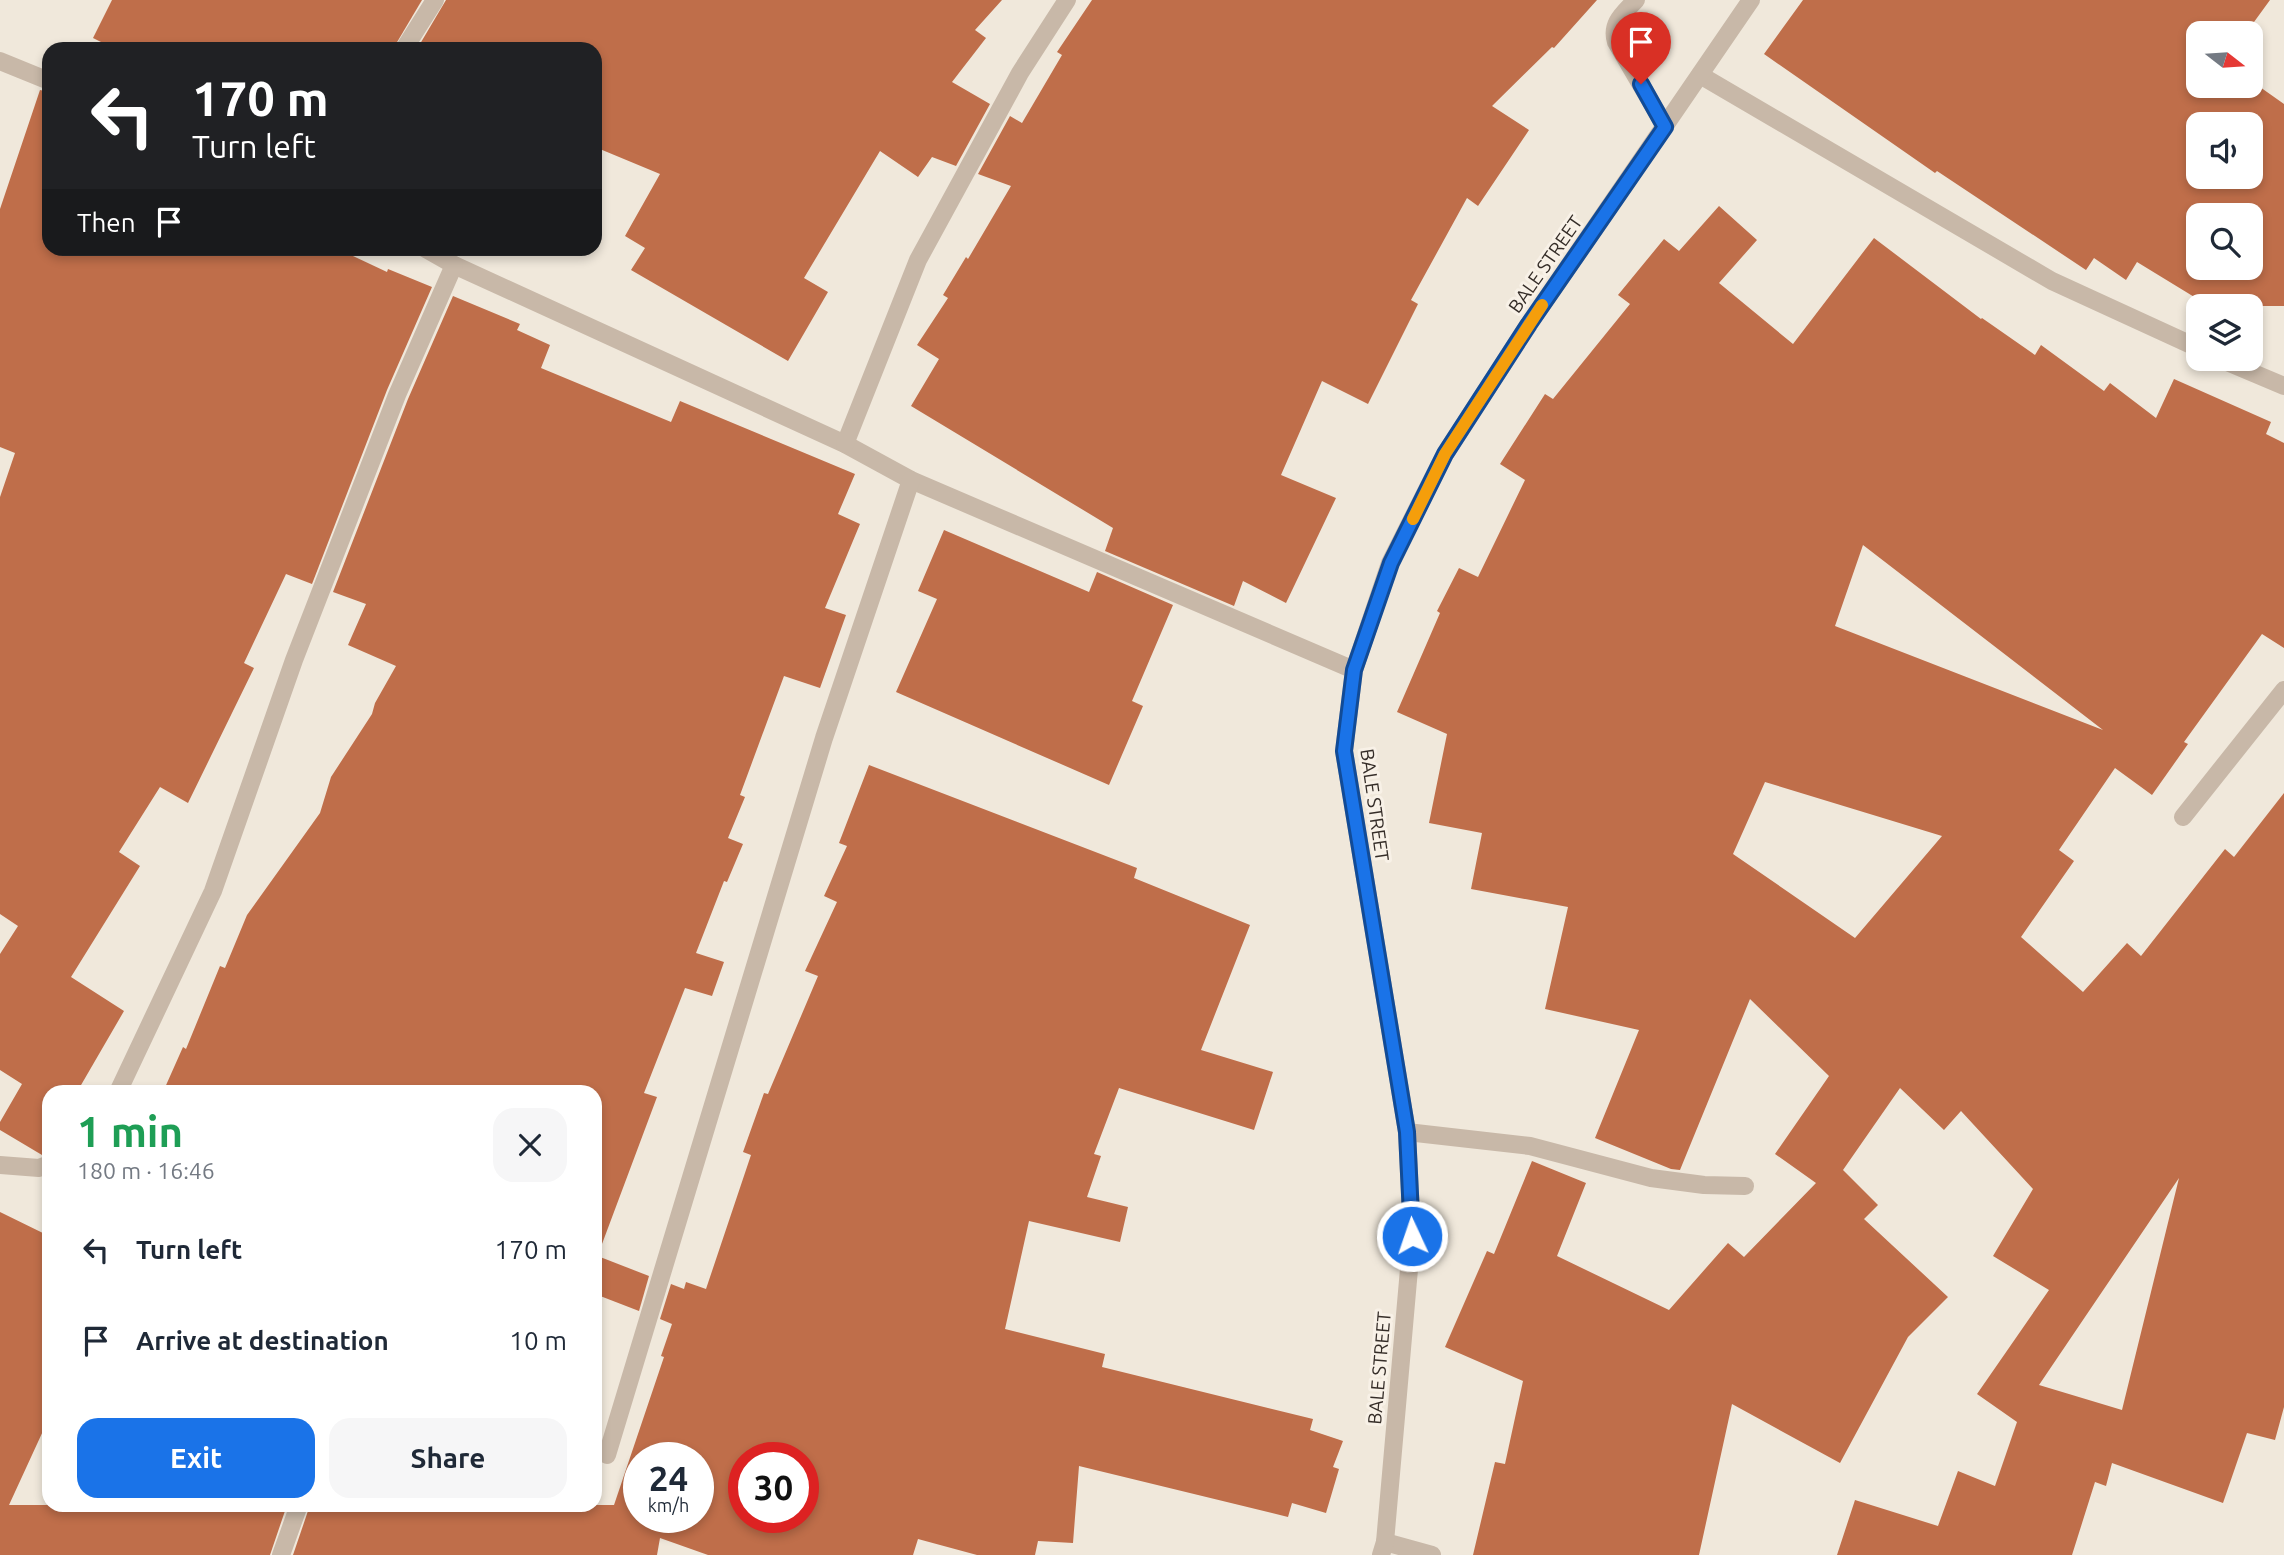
<!DOCTYPE html>
<html lang="en">
<head>
<meta charset="utf-8">
<style>
  body { margin:0; font-family:Ubuntu,sans-serif; background:#f6f6f7; color:#1f2937; height:100vh; display:flex; flex-direction:column; font-size:26px; white-space:nowrap }
  * { box-sizing:border-box; margin:0 }
  p { font-size:23px; color:#747a83 }
  .icon { flex:none; width:38px; height:38px; fill:none; stroke:currentColor; stroke-width:2; stroke-linecap:round; stroke-linejoin:round }
  .map { position:relative; flex:1; overflow:hidden }
  .sheet { position:absolute; left:42px; top:1085px; width:560px; height:427px; display:flex; flex-direction:column; background:#fff; border-radius:21px; box-shadow:0 4px 10px #0003 }
  .sheet>* { flex:none }
  .banner { position:absolute; left:42px; top:42px; width:560px; height:214px; border-radius:21px; box-shadow:0 4px 10px #0003; background:#202124; color:#fff; overflow:hidden }
  .needle { width:46px; rotate:107deg }
  .fabs { position:absolute; left:2186px; top:21px; display:grid; gap:14px }
  .fabs a { display:grid; place-items:center; width:77px; height:77px; border-radius:14px; background:#fff; box-shadow:0 4px 10px #0003; font-size:35px }
  .speed { position:absolute; left:623px; top:1442px; display:flex; gap:14px; font-size:35px; font-weight:700; text-align:center }
  .speed>* { display:grid; place-content:center; width:91px; height:91px; border-radius:50%; background:#fff; box-shadow:0 4px 10px #0003; line-height:1 }
  .speed small { font-size:18px; font-weight:400 }
  .speed .limit { border:10px solid #d22; background:#fff; color:#111 }
  .pin { position:absolute; display:grid; place-items:center; width:60px; height:60px; color:#fff; margin:-72px -30px; border-radius:50% 50% 50% 0; rotate:-45deg; box-shadow:0 0 7px #0007 }
  .pin .icon { rotate:45deg }
  .me { position:absolute; width:77px; margin:-38px; rotate:357deg; stroke-linejoin:round; filter:drop-shadow(0 0 5px #0008) }
  .turn { display:flex; align-items:center; gap:24px; height:147px; padding:0 35px; font-size:32px }
  .turn .icon { width:91px; height:91px; stroke-width:2.5 }
  .turn b { display:block; font-size:49px; line-height:60px }
  .then { display:flex; align-items:center; height:66px; padding:0 35px; background:#0003; gap:14px; font-size:26px }
  .round { display:grid; place-items:center; flex:none; width:74px; height:74px; border-radius:21px; background:#f6f6f7 }
  .summary { display:flex; align-items:center; justify-content:space-between; height:119px; padding:0 35px }
  h1 { font-size:42px; font-weight:700; line-height:52px; color:#1e9e55 }
  .action { display:flex; gap:14px; margin-top:auto; padding:14px 35px }
  .action a { flex:1; height:80px; border-radius:21px; background:#1a73e8; color:#fff; font-size:28px; font-weight:700; line-height:80px; text-align:center }
  .action a+a { background:#f6f6f7; color:#1f2937 }
  ul { padding:0; list-style:none }
  li { display:flex; align-items:center; gap:21px; height:91px; padding:0 35px }
  li div { flex:1 }
  li b { display:block; font-size:26px }
  li em { font-style:normal }
  .map>svg:first-child { display:block }
  .building { fill:#bf6e4a; fill-rule:evenodd }
  .lines { fill:none; stroke-linecap:round; stroke-linejoin:round }
  .service { stroke:#c8b8a8; stroke-width:18 }
  .minor { stroke:#c8b8a8; stroke-width:18 }
  .route-casing { stroke:#114b97; stroke-width:18 }
  .route { stroke:#1a73e8; stroke-width:12 }
  .slow { stroke:#f59e0b; stroke-width:12 }
  .labels { text-anchor:middle; stroke-width:6; stroke-linejoin:round; paint-order:stroke }
  .street-label { font-size:19px; fill:#352d28; stroke:#f8f1e7 }
</style>
</head>
<body>
<div class="map">
<svg width="2284" height="1555" viewBox="0 0 2284 1555">
  <rect width="100%" height="100%" fill="#f0e8db"/>
  <!-- building -->
  <g class="building">
    <polygon points="112,0 422,0 393,49 115,49 93,38"/>
    <polygon points="446,0 1002,0 975,30 986,38 952,82 990,104 956,166 932,157 918,177 880,151 804,278 828,292 788,361 631,270 645,248 625,236 660,174 595,147 595,49 417,49"/>
    <polygon points="1092,0 1597,0 1554,48 1552,47 1492,106 1529,130 1478,206 1467,198 1411,300 1418,304 1368,404 1322,381 1281,475 1336,498 1286,603 1243,581 1234,606 1105,551 1113,528 911,406 939,359 917,345 948,298 943,295 966,257 968,259 1011,186 978,174 1010,116 1022,123 1062,55 1057,52"/>
    <path d="M1803 0H2270L2246 33H2198V86H2250V80L2284 104V306H2209L2137 262 2126 280 2094 258 2086 270 1937 171 1935 173 1764 54ZM2198 124H2250V177H2198ZM2198 215H2250V268H2198Z"/>
    <polygon points="40,90 49,92 49,248 336,248 387,272 388,269 432,287 387,390 312,584 286,574 244,663 254,668 188,803 160,787 119,852 140,866 71,977 124,1011 77,1092 49,1092 49,1153 42,1155 0,1130 0,1122 22,1084 0,1070 0,954 18,926 0,914 0,497 15,453 0,447 0,209"/>
    <path d="M1719 206 1757 240 1719 283 1793 344 1874 238 1981 319 1982 318 2035 355 2041 345 2104 391 2110 383 2156 418 2174 379 2271 422 2266 434 2284 443V648L2262 634 2184 742 2188 744 2152 795 2115 768 2059 850 2074 861 2021 937 2083 992 2127 943 2141 956 2225 849 2234 857 2284 793V1407L2275 1440 2247 1433 2223 1503 2112 1463 2106 1486 2095 1482 2072 1555H1837L1855 1500 1938 1526 1958 1471 1995 1486 2017 1422 1977 1394 2049 1290 1993 1256 2033 1189 1961 1111 1944 1130 1900 1088 1843 1170 1878 1205 1864 1219 1948 1297 1908 1337 1840 1463 1732 1404 1699 1555H1473L1495 1462 1505 1464 1523 1381 1445 1347 1487 1251 1494 1254 1532 1161 1586 1183 1557 1256 1669 1310 1728 1243 1744 1257 1816 1183 1775 1154 1829 1076 1750 999 1680 1170 1671 1169 1595 1138 1639 1030 1545 1009 1568 907 1471 889 1482 833 1429 823 1447 734 1397 712 1440 613 1437 611 1459 568 1478 577 1525 480 1500 464 1545 394 1553 399 1630 304 1618 295 1664 239 1679 251ZM1863 545 2103 730 1835 626ZM1765 782 1942 836 1855 938 1733 854ZM2179 1178 2122 1410 2039 1385Z"/>
    <polygon points="453,296 520,324 517,330 550,345 541,368 671,422 680,401 855,474 838,514 860,524 825,608 846,615 820,688 784,676 740,795 745,797 728,838 743,844 727,882 724,881 696,953 724,962 712,996 685,988 644,1093 657,1097 599,1252 595,1251 595,1092 163,1092 183,1047 186,1049 220,966 225,968 247,915 320,813 331,777 372,714 375,703 396,666 348,645 366,604 333,592 408,399"/>
    <polygon points="944,530 1089,592 1097,572 1173,605 1132,701 1143,706 1109,785 896,692 937,599 918,591"/>
    <path d="M869 765 1137 868 1134 878 1250 925 1201 1050 1273 1072 1254 1130 1119 1088 1094 1154 1101 1156 1087 1197 1128 1207 1120 1242 1029 1221 1005 1329 1105 1354 1102 1367 1313 1419 1310 1430 1343 1441 1333 1467 1339 1469 1326 1513 1292 1503 1288 1517 1079 1466 1073 1543 1038 1541 1035 1555H977L918 1539 913 1555H708L660 1538 657 1555H293L310 1505H614L664 1357 661 1356 672 1324 660 1319 671 1284 684 1289 686 1282 706 1289 751 1155 743 1152 764 1093 768 1094 818 976 805 971 837 902 824 896 847 846 839 843ZM639 1458H698V1517H639ZM744 1458H803V1517H744Z"/>
    <polygon points="0,1212 49,1236 49,1418 9,1505 287,1505 270,1555 0,1555"/>
    <polygon points="595,1255 649,1276 639,1311 595,1294"/>
  </g>
  <g class="lines">
    <!-- service -->
    <path class="service" d="M1636 0C1624 13 1610 23 1616 42L1665 126"/>
    <!-- minor -->
    <g class="minor">
      <polyline points="404,49 435,0"/>
      <polyline points="0,61 49,81"/>
      <polyline points="1700,75 2052,281 2198,348"/>
      <polyline points="424,248 454,265 845,444 911,480 1354,670"/>
      <polyline points="2220,359 2284,386"/>
      <polyline points="845,444 918,260 1020,73 1067,0"/>
      <polyline points="2183,817 2284,690"/>
      <polyline points="118,1092 213,891 294,660 397,395 454,265"/>
      <polyline points="1407,1132 1530,1146 1651,1178 1704,1185 1745,1186"/>
      <polyline points="0,1165 39,1168 49,1164"/>
      <polyline points="607,1455 824,738 911,480"/>
      <polyline points="1385,1542 1432,1555"/>
      <polyline points="281,1555 299,1505"/>
      <polyline points="1381,1555 1385,1542 1412,1235 1407,1132 1344,751 1354,670 1390,563 1445,454 1529,324 1751,0"/>
    </g>
  </g>
  <g class="lines">
    <!-- route casing -->
    <g class="route-casing">
      <polyline id="route" points="1412,1236 1407,1132 1344,751 1354,670 1391,563 1445,454 1529,324 1665,127 1641,84"/>
    </g>
    <!-- route -->
    <use href="#route" class="route"/>
    <!-- slow -->
    <polyline class="slow" points="1413,519 1445,454 1542,305"/>
  </g>
  <g class="labels">
    <!-- street labels -->
    <g class="street-label">
      <text transform="translate(1545 264) rotate(-55)" y="7">BALE STREET</text>
      <text transform="translate(1375 805) rotate(82)" y="7">BALE STREET</text>
      <text transform="translate(1379 1368) rotate(-85)" y="7">BALE STREET</text>
    </g>
  </g>
</svg>
<div class="fabs">
<a><svg class="needle" viewBox="-14 -14 28 28"><path d="M0-13l5 13h-10z" fill="#e53935"/><path d="M0 13l5-13h-10z" fill="#747a83"/></svg></a>
<a><svg class="icon" aria-label="sound" viewBox="0 0 24 24"><path d="M4 9h4l5-4v14l-5-4H4zM17 9q2 3 0 6"/></svg></a>
<a><svg class="icon" aria-label="search" viewBox="0 0 24 24"><circle cx="10" cy="10" r="6"/><path d="M15 15l6 6"/></svg></a>
<a><svg class="icon" aria-label="layers" viewBox="0 0 24 24"><path d="M12 4l9 5-9 5-9-5zM3 14l9 5 9-5"/></svg></a>
</div>
<div class="speed"><div>24<small>km/h</small></div><div class="limit">30</div></div>
<div class="pin" style="left:1641px;top:84px;background:#d93025"><svg class="icon" aria-label="arrive" viewBox="0 0 24 24"><path d="M6 21V4h12l-3 4 3 4H6"/></svg></div>
<svg class="me" style="left:1412px;top:1236px" viewBox="-20 -20 40 40"><circle r="17" fill="#1a73e8" stroke="#fff" stroke-width="3"/><path d="M0-11L8 9 0 5-8 9z" fill="#fff"/></svg>
<div class="banner">
<div class="turn"><svg class="icon" aria-label="left" viewBox="0 0 24 24"><path d="M17 20v-9H6M10 6l-5 5 5 5"/></svg><div><b>170 m</b>Turn left</div></div>
<div class="then">Then<svg class="icon" aria-label="arrive" viewBox="0 0 24 24"><path d="M6 21V4h12l-3 4 3 4H6"/></svg></div>
</div>
<section class="sheet">
<div class="summary"><div><h1>1 min</h1><p>180 m · 16:46</p></div><a class="round"><svg class="icon" aria-label="close" viewBox="0 0 24 24"><path d="M6 6l12 12M18 6L6 18"/></svg></a></div>
<ul>
<li><svg class="icon" aria-label="left" viewBox="0 0 24 24"><path d="M17 20v-9H6M10 6l-5 5 5 5"/></svg><div><b>Turn left</b></div><em>170 m</em></li>
<li><svg class="icon" aria-label="arrive" viewBox="0 0 24 24"><path d="M6 21V4h12l-3 4 3 4H6"/></svg><div><b>Arrive at destination</b></div><em>10 m</em></li>
</ul>
<div class="action"><a>Exit</a><a>Share</a></div>
</section>
</div>
</body>
</html>
